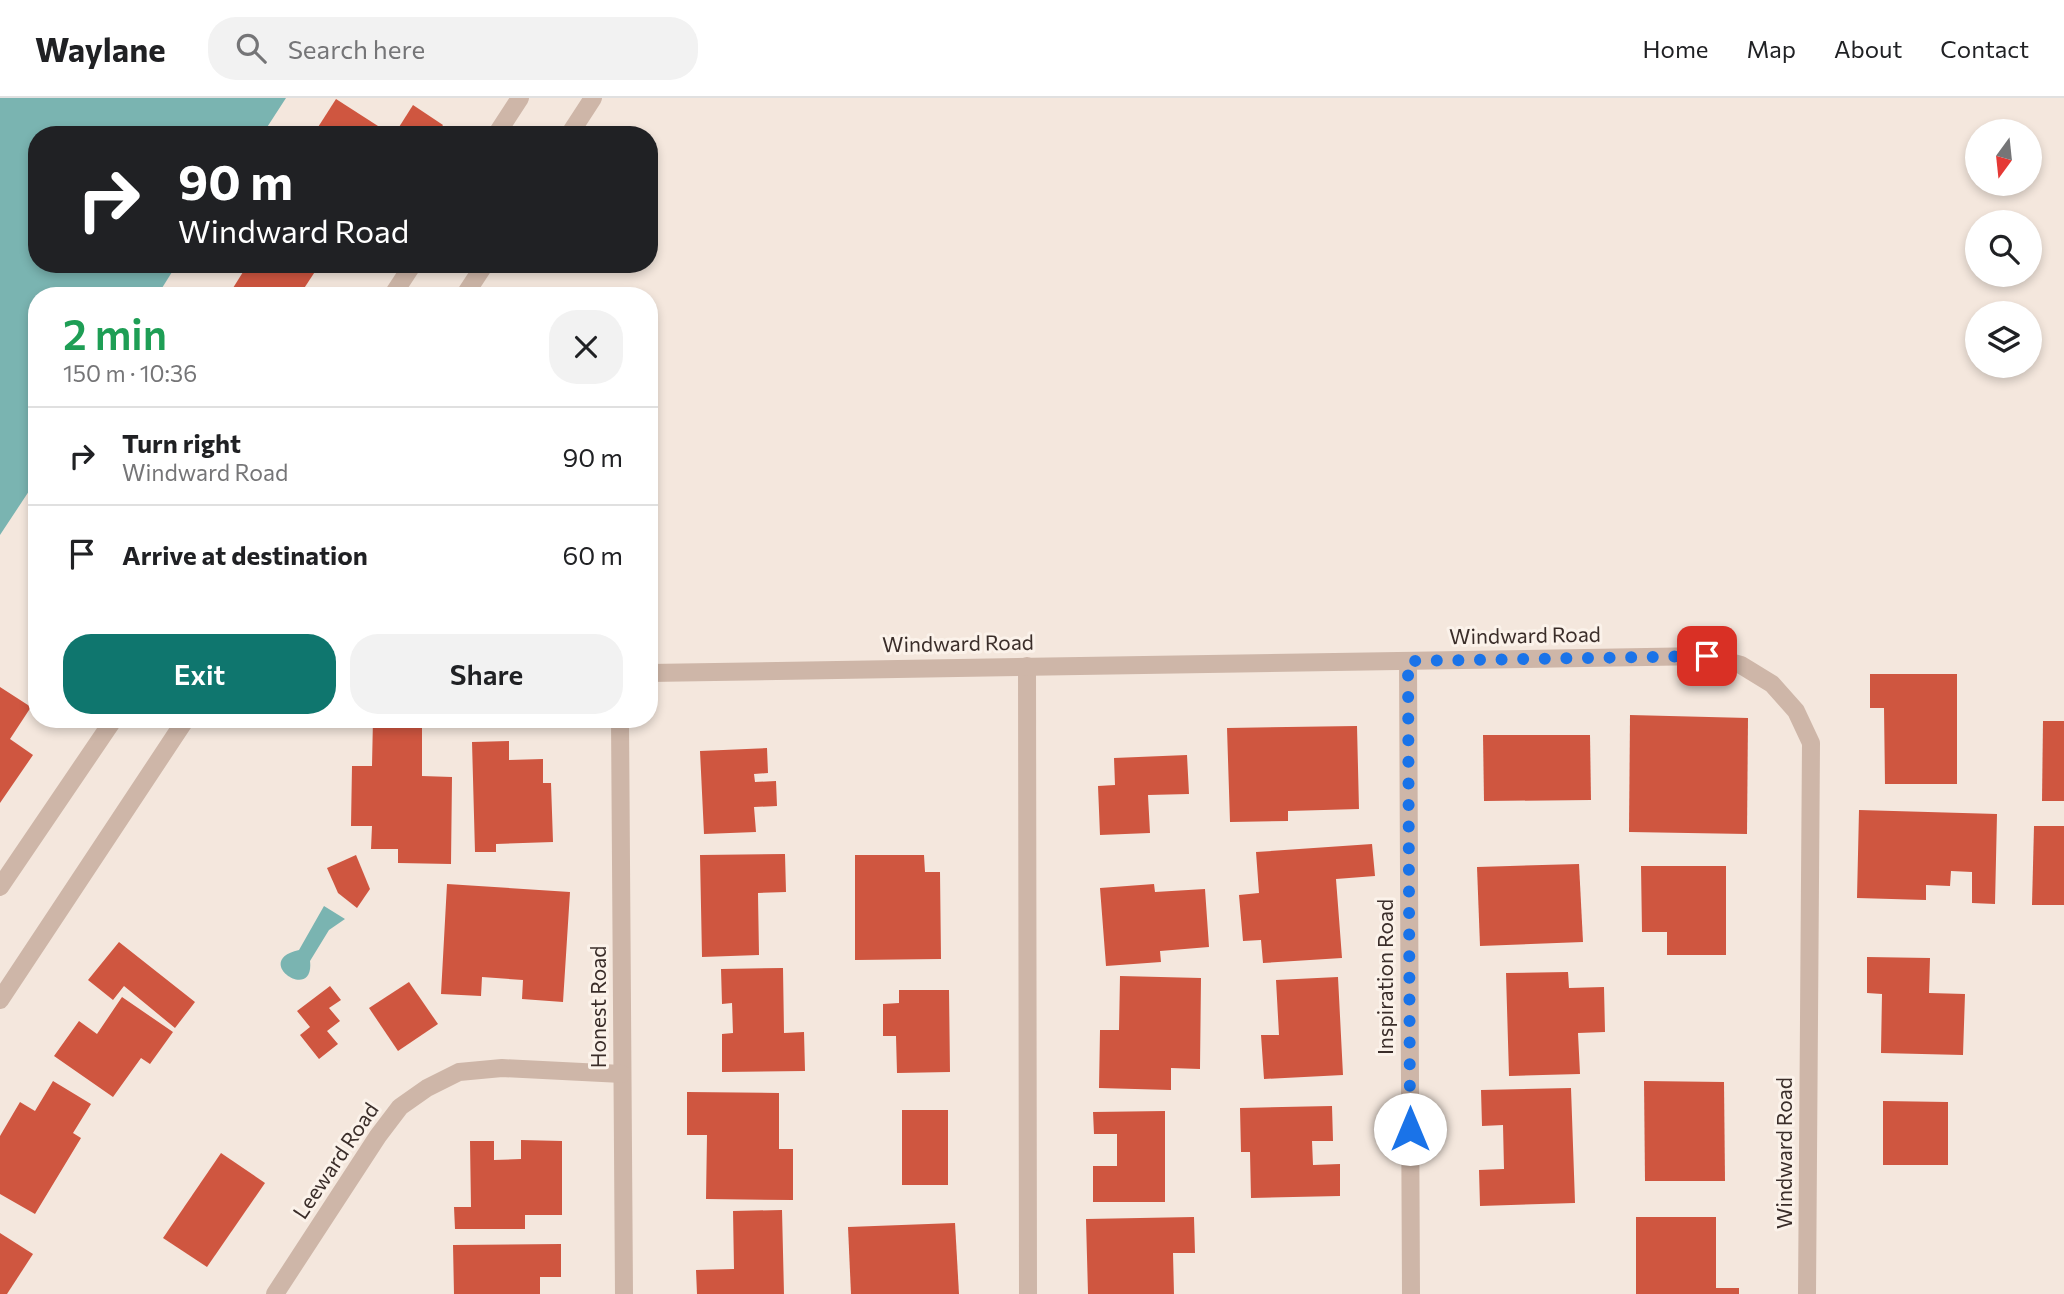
<!DOCTYPE html>
<html lang="en">
<head>
<meta charset="utf-8">
<style>
  body { margin:0; font-family:Commissioner,sans-serif; background:#f2f2f2; color:#202124; height:100vh; display:flex; flex-direction:column; font-size:26px; white-space:nowrap }
  * { box-sizing:border-box; margin:0 }
  p { font-size:23px; color:#757577 }
  .icon { flex:none; width:38px; height:38px; fill:none; stroke:currentColor; stroke-width:2; stroke-linecap:round; stroke-linejoin:round }
  .map { position:relative; flex:1; overflow:hidden }
  .drawer { position:absolute; left:28px; top:189px; width:630px; height:441px; display:flex; flex-direction:column; background:#fff; border-radius:28px; box-shadow:0 4px 10px #0003 }
  .drawer>* { flex:none }
  .guide { position:absolute; left:28px; top:28px; width:630px; height:147px; border-radius:28px; box-shadow:0 4px 10px #0003; background:#202124; color:#fff; overflow:hidden }
  .needle { width:46px; rotate:195deg }
  .controls { position:absolute; left:1965px; top:21px; display:grid; gap:14px }
  .controls a { display:grid; place-items:center; width:77px; height:77px; border-radius:50%; background:#fff; box-shadow:0 4px 10px #0003; font-size:35px }
  .pin { position:absolute; display:grid; place-items:center; width:60px; height:60px; color:#fff; margin:-30px; border-radius:14px; box-shadow:0 4px 10px #0006 }
  .me { position:absolute; width:77px; margin:-38px; rotate:0deg; stroke-linejoin:round; filter:drop-shadow(0 0 5px #0008) }
  .turn { display:flex; align-items:center; gap:24px; height:147px; padding:0 35px; font-size:32px }
  .turn .icon { width:91px; height:91px; stroke-width:2.5 }
  .turn b { display:block; font-size:49px; line-height:60px }
  .round { display:grid; place-items:center; flex:none; width:74px; height:74px; border-radius:28px; background:#f2f2f2 }
  .overview { display:flex; align-items:center; justify-content:space-between; height:119px; padding:0 35px }
  h1 { font-size:42px; font-weight:600; line-height:52px; color:#1e9e55 }
  .action { display:flex; gap:14px; margin-top:auto; padding:14px 35px }
  .action a { flex:1; height:80px; border-radius:28px; background:#0f766e; color:#fff; font-size:28px; font-weight:600; line-height:80px; text-align:center }
  .action a+a { background:#f2f2f2; color:#202124 }
  ul { padding:0; list-style:none }
  li { display:flex; align-items:center; gap:21px; height:98px; padding:0 35px; border-top:2px solid #e0e0e0 }
  li div { flex:1 }
  li b { display:block; font-size:26px }
  li em { font-style:normal }
  header { display:flex; align-items:center; gap:42px; box-sizing:border-box; height:98px; padding:0 35px; background:#fff; border-bottom:2px solid #e0e0e0 }
  header strong { font-size:33px }
  nav { display:flex; gap:38px; margin-inline-start:auto; font-size:24px }
  .search { width:490px; height:63px; background:#f2f2f2; display:flex; align-items:center; gap:18px; box-sizing:border-box; padding:0 24px; border-radius:28px; color:#757577; font-size:26px }
  .map>svg:first-child { display:block }
  .water { fill:#7ab4b1 }
  .building { fill:#cf5640 }
  .lines { fill:none; stroke-linecap:round; stroke-linejoin:round }
  .minor { stroke:#ceb6a8; stroke-width:18 }
  .route { stroke:#1a73e8; stroke-width:12; stroke-dasharray:0 21.6 }
  .labels { text-anchor:middle; stroke-width:6; stroke-linejoin:round; paint-order:stroke }
  .street-label { font-size:21px; fill:#3a2d29; stroke:#fbf2ea }
</style>
</head>
<body>
<header>
<strong>Waylane</strong>
<div class="search"><svg class="icon" aria-label="search" viewBox="0 0 24 24"><circle cx="10" cy="10" r="6"/><path d="M15 15l6 6"/></svg>Search here</div>
<nav><a>Home</a><a>Map</a><a>About</a><a>Contact</a></nav>
</header>
<div class="map">
<svg width="2064" height="1196" viewBox="0 0 2064 1196">
  <rect width="100%" height="100%" fill="#f4e7dd"/>
  <!-- water -->
  <g class="water">
    <polygon points="0,0 286,0 262,37 37,37 37,166 177,166 157,198 37,198 37,381 0,437"/>
    <path d="M324 808 345 821 329 832 310 863C315 906 250 863 299 852Z"/>
  </g>
  <!-- building -->
  <g class="building">
    <polygon points="336,1 392,37 313,37"/>
    <polygon points="413,7 443,27 436,37 394,37"/>
    <polygon points="248,166 320,166 299,198 228,198"/>
    <polygon points="1870,576 1957,576 1957,686 1885,686 1884,610 1870,610"/>
    <polygon points="0,589 31,609 10,641 33,657 0,705"/>
    <polygon points="1630,617 1748,620 1747,736 1629,734"/>
    <polygon points="373,621 422,621 422,678 452,679 451,766 398,765 398,751 371,751 372,728 351,728 352,668 372,668"/>
    <polygon points="2043,623 2064,623 2064,703 2042,703"/>
    <polygon points="1357,628 1359,711 1288,713 1288,723 1230,724 1227,630"/>
    <polygon points="1483,637 1590,637 1591,702 1484,703"/>
    <polygon points="509,643 509,662 543,661 543,685 551,685 553,744 496,746 496,754 475,754 472,644"/>
    <polygon points="767,650 768,675 754,676 755,684 776,683 777,708 754,709 756,734 704,736 700,653"/>
    <polygon points="1187,657 1189,696 1148,697 1150,735 1100,737 1098,688 1115,687 1114,660"/>
    <polygon points="1859,712 1997,716 1995,806 1972,805 1972,774 1951,773 1950,788 1926,787 1926,802 1857,800"/>
    <polygon points="2034,728 2064,728 2064,807 2032,807"/>
    <polygon points="1372,746 1375,778 1336,781 1342,860 1263,865 1261,842 1243,843 1239,797 1259,795 1256,754"/>
    <polygon points="785,756 786,794 758,795 759,857 702,859 700,757"/>
    <polygon points="356,757 370,791 357,810 338,795 327,770"/>
    <polygon points="855,757 924,757 925,774 940,774 941,861 855,862"/>
    <polygon points="1579,766 1583,844 1480,848 1477,769"/>
    <polygon points="1641,768 1726,768 1726,857 1667,857 1667,834 1642,834"/>
    <polygon points="447,786 570,794 563,904 522,901 523,882 482,879 481,898 441,896"/>
    <polygon points="1154,786 1155,794 1205,791 1209,849 1160,853 1161,864 1106,868 1100,790"/>
    <polygon points="119,844 195,904 175,930 124,888 113,902 88,882"/>
    <polygon points="1867,859 1930,860 1929,895 1965,896 1963,957 1881,955 1882,896 1867,895"/>
    <polygon points="783,870 784,935 804,934 805,973 722,974 722,936 733,935 732,905 722,906 721,871"/>
    <polygon points="1568,874 1569,890 1604,889 1605,934 1578,935 1580,976 1509,978 1506,875"/>
    <polygon points="1120,878 1201,880 1200,971 1171,970 1171,992 1099,990 1100,932 1119,932"/>
    <polygon points="1338,879 1343,977 1264,981 1261,937 1279,937 1276,882"/>
    <polygon points="409,884 438,926 398,953 369,910"/>
    <polygon points="330,888 341,902 329,910 340,923 327,933 338,946 319,961 300,937 310,929 297,913"/>
    <polygon points="899,892 949,892 950,974 897,975 896,938 883,938 883,906 899,905"/>
    <polygon points="122,899 173,934 150,966 141,960 113,999 54,958 79,923 97,936"/>
    <polygon points="53,983 91,1006 73,1035 81,1040 35,1116 0,1096 0,1038 20,1004 35,1013"/>
    <polygon points="1644,983 1724,984 1725,1083 1645,1083"/>
    <polygon points="1571,990 1575,1105 1480,1108 1479,1072 1504,1071 1503,1027 1482,1028 1481,992"/>
    <polygon points="687,994 779,995 779,1051 793,1051 793,1102 706,1101 707,1037 687,1037"/>
    <polygon points="1883,1003 1948,1004 1948,1067 1883,1067"/>
    <polygon points="1332,1008 1333,1043 1312,1043 1313,1067 1340,1066 1340,1098 1251,1100 1250,1054 1241,1054 1240,1010"/>
    <rect x="902" y="1012" width="46" height="75"/>
    <polygon points="1165,1013 1165,1104 1093,1104 1093,1068 1117,1068 1117,1036 1094,1036 1093,1014"/>
    <polygon points="521,1042 562,1043 562,1117 525,1117 525,1131 455,1131 454,1109 471,1109 470,1043 494,1043 494,1062 521,1061"/>
    <polygon points="221,1055 265,1085 207,1169 163,1140"/>
    <polygon points="782,1112 784,1196 697,1196 696,1172 734,1171 733,1113"/>
    <polygon points="1194,1119 1195,1155 1173,1155 1174,1196 1088,1196 1086,1121"/>
    <polygon points="1636,1119 1716,1119 1716,1190 1739,1190 1739,1196 1636,1196"/>
    <polygon points="955,1125 959,1196 851,1196 848,1129"/>
    <polygon points="0,1135 33,1156 7,1196 0,1196"/>
    <polygon points="561,1146 561,1179 540,1179 540,1196 454,1196 453,1147"/>
  </g>
  <g class="lines">
    <!-- minor -->
    <g class="minor">
      <polyline points="496,37 520,0"/>
      <polyline points="569,37 593,0"/>
      <polyline points="392,198 413,166"/>
      <polyline points="464,198 485,166"/>
      <polyline points="1408,563 1411,1196"/>
      <polyline points="1027,568 1028,1196"/>
      <polyline points="649,575 1707,558 1741,567 1772,586 1796,613 1811,645 1807,1196"/>
      <polyline points="620,621 624,1196"/>
      <polyline points="0,789 114,621"/>
      <polyline points="0,902 186,621"/>
      <polyline points="275,1196 378,1038 400,1009 427,990 459,974 502,970 622,976"/>
    </g>
  </g>
  <g class="lines">
    <!-- route -->
    <polyline class="route" points="1410,1031 1408,563 1707,558"/>
  </g>
  <g class="labels">
    <!-- street labels -->
    <g class="street-label">
      <text transform="translate(1525 538) rotate(-1)" y="7">Windward Road</text>
      <text transform="translate(958 546) rotate(-1)" y="7">Windward Road</text>
      <text transform="translate(1386 879) rotate(-90)" y="7">Inspiration Road</text>
      <text transform="translate(599 909) rotate(-90)" y="7">Honest Road</text>
      <text transform="translate(1785 1055) rotate(-90)" y="7">Windward Road</text>
      <text transform="translate(336 1063) rotate(-56)" y="7">Leeward Road</text>
    </g>
  </g>
</svg>
<div class="controls">
<a><svg class="needle" viewBox="-14 -14 28 28"><path d="M0-13l5 13h-10z" fill="#e53935"/><path d="M0 13l5-13h-10z" fill="#757577"/></svg></a>
<a><svg class="icon" aria-label="search" viewBox="0 0 24 24"><circle cx="10" cy="10" r="6"/><path d="M15 15l6 6"/></svg></a>
<a><svg class="icon" aria-label="layers" viewBox="0 0 24 24"><path d="M12 4l9 5-9 5-9-5zM3 14l9 5 9-5"/></svg></a>
</div>
<div class="pin" style="left:1707px;top:558px;background:#d93025"><svg class="icon" aria-label="arrive" viewBox="0 0 24 24"><path d="M6 21V4h12l-3 4 3 4H6"/></svg></div>
<svg class="me" style="left:1410px;top:1031px" viewBox="-20 -20 40 40"><circle r="19" fill="#fff"/><path d="M0-13L10 11 0 6-10 11z" fill="#1a73e8"/></svg>
<div class="guide">
<div class="turn"><svg class="icon" aria-label="right" viewBox="0 0 24 24"><path d="M7 20v-9h11M14 6l5 5-5 5"/></svg><div><b>90 m</b>Windward Road</div></div>
</div>
<section class="drawer">
<div class="overview"><div><h1>2 min</h1><p>150 m · 10:36</p></div><a class="round"><svg class="icon" aria-label="close" viewBox="0 0 24 24"><path d="M6 6l12 12M18 6L6 18"/></svg></a></div>
<ul>
<li><svg class="icon" aria-label="right" viewBox="0 0 24 24"><path d="M7 20v-9h11M14 6l5 5-5 5"/></svg><div><b>Turn right</b><p>Windward Road</p></div><em>90 m</em></li>
<li><svg class="icon" aria-label="arrive" viewBox="0 0 24 24"><path d="M6 21V4h12l-3 4 3 4H6"/></svg><div><b>Arrive at destination</b></div><em>60 m</em></li>
</ul>
<div class="action"><a>Exit</a><a>Share</a></div>
</section>
</div>
</body>
</html>
